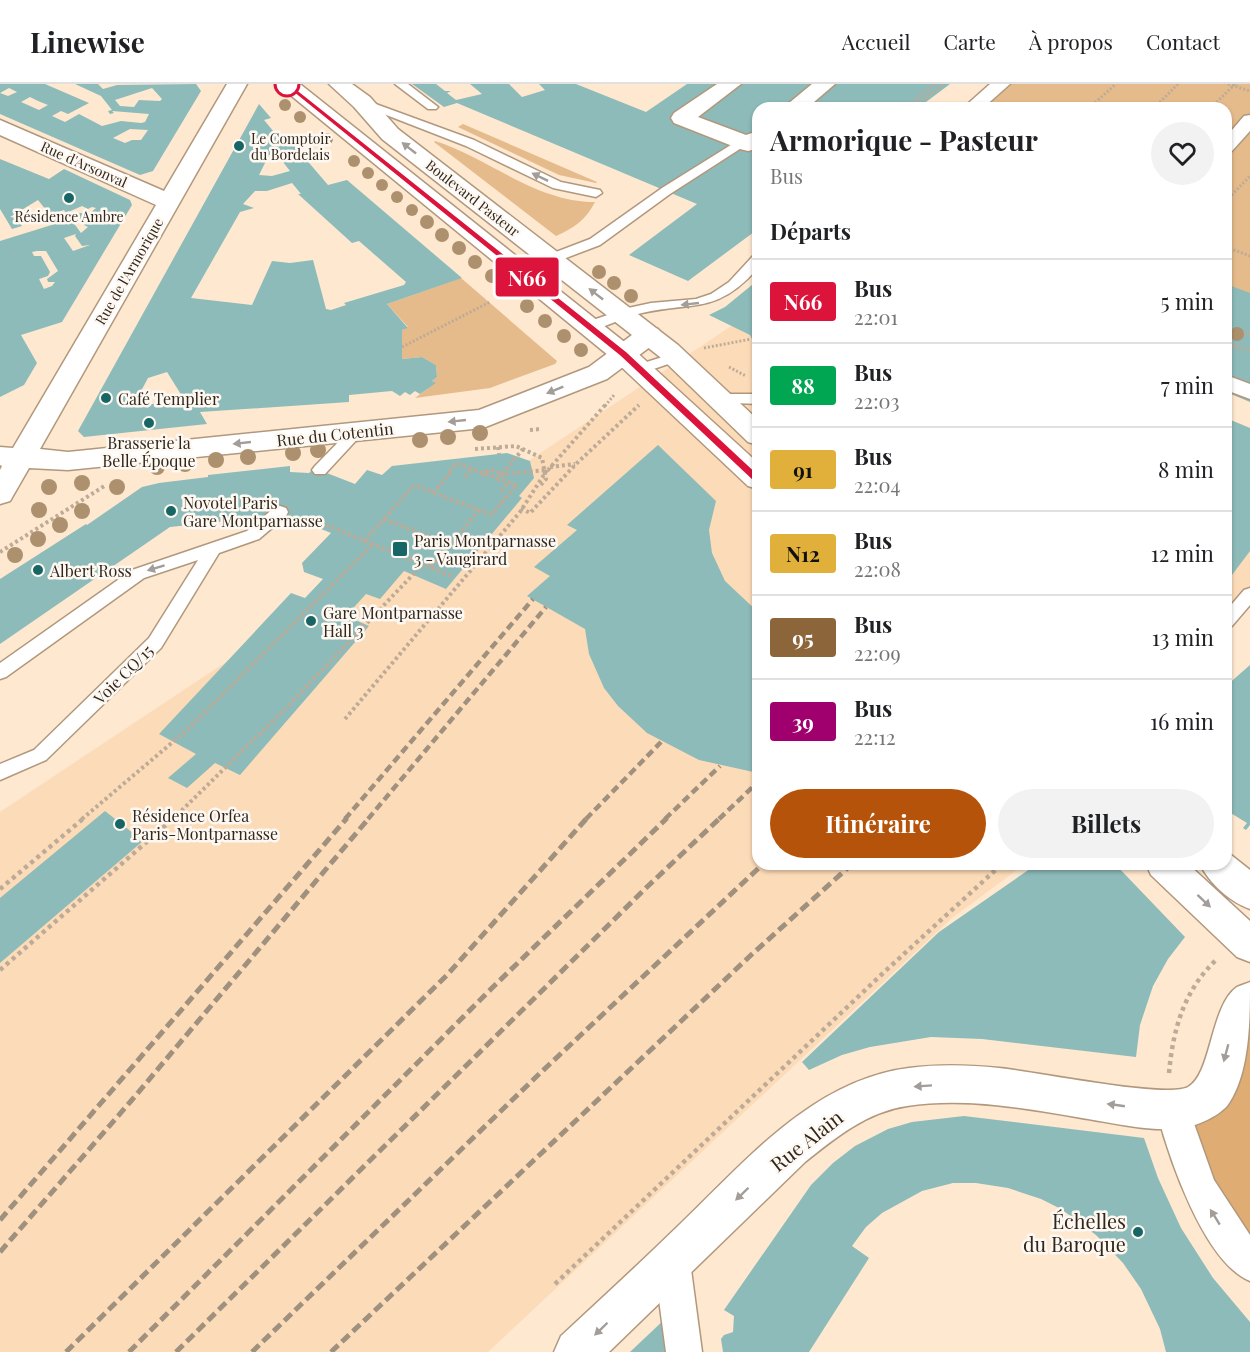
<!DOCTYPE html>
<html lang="fr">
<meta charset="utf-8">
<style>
:root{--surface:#fff;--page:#f2f2f2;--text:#202124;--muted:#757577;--line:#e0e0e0;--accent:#b45309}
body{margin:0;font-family:"Playfair Display",serif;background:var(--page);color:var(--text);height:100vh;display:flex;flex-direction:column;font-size:22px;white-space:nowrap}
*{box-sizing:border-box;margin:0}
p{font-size:20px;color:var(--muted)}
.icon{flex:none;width:33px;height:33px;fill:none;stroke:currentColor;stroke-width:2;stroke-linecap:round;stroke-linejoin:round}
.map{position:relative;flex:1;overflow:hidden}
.side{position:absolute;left:752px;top:18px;width:480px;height:768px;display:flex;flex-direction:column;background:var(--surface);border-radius:18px;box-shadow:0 2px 4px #0004}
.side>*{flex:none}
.badge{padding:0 12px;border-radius:4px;font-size:21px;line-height:39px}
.map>.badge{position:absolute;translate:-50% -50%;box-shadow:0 0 0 3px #fff}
h2{padding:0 18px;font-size:22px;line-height:54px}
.round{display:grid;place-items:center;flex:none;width:63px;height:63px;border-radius:32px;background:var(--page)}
.headline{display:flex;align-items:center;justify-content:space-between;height:102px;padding:0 18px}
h1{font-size:28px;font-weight:700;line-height:45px}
.action{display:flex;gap:12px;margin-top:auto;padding:12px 18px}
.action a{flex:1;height:69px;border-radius:36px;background:var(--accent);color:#fff;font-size:24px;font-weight:700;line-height:69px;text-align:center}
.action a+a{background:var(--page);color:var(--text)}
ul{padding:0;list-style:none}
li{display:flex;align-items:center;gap:18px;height:84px;padding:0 18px;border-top:2px solid var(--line)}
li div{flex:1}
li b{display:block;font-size:22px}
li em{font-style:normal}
li .badge{min-width:66px;font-weight:700;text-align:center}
header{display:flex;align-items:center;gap:36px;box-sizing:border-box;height:84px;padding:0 30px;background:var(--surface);border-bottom:2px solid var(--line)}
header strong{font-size:28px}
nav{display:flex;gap:33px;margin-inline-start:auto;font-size:21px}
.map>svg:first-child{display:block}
</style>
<header>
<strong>Linewise</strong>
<nav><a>Accueil</a><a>Carte</a><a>À propos</a><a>Contact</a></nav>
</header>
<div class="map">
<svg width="1250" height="1268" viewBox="0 0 1250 1268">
<rect width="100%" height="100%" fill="#fee8d0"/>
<path fill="#fcdbb8" d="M 757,225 L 758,780 L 1025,780 L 952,834 L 488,1268 L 0,1268 L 0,728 Z
M 1226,340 L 1250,351 L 1250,509 L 1226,541 Z"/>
<path fill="#e5bb8b" d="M 1010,0 L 1250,0 L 1250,254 L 1226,244 L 1226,24 L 982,24 Z
M 463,40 L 597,98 L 596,99 L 559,91 L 458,43 Z
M 435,57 C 489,74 535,118 595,118 C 586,136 574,144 556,152 L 434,58 Z
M 461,194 L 557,277 L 555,280 L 490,304 L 415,314 L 435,299 L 432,297 L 437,293 L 436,281 L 422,273 L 402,275 L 402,246 L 408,243 L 387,220 Z"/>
<path fill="#dfad73" d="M 1250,950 L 1250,1165 L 1238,1152 L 1189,1041 L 1219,1028 L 1233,1014 L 1245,958 Z"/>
<path fill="#8dbbb9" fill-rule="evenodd" d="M 0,0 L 45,0 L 89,19 L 68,30 L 61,27 L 52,32 L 65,38 L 79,30 L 102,42 L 121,37 L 141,39 L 145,38 L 149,30 L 112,27 L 114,29 L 110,30 L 108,27 L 112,26 L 101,12 L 75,0 L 98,0 L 103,5 L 117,1 L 196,0 L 201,7 L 153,87 L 140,91 L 0,30 L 0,9 L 8,12 L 17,8 L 9,4 L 0,9 ZM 152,4 L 162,15 L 160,17 L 139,16 L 134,23 L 120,22 L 115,16 ZM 30,13 L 38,17 L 48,21 L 39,26 L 21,18 ZM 130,45 L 148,46 L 141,56 L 132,56 L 125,59 L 113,54 Z
M 412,0 L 436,0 L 445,7 L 451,7 L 447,9 L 456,16 L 482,10 L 470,0 L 509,0 L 522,13 L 545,6 L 539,0 L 576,0 L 646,28 L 687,0 L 950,0 L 918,24 L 758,24 L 758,145 L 688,197 L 629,171 L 697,120 L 457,19 L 444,23 Z
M 259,20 L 271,34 L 264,36 L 279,54 L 286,52 L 328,101 L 347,96 L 462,194 L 387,220 L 408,244 L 402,246 L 402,275 L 422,273 L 436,281 L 437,293 L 432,297 L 436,299 L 420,310 L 415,307 L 410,311 L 405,308 L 400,312 L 392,307 L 349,311 L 349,318 L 200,328 L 207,340 L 84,353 L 78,347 ZM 279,69 L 286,77 L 283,78 L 290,87 L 272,92 L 259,91 L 269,71 ZM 292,99 L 301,110 L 298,110 L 352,159 L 359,157 L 406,198 L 404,201 L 344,219 L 346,221 L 331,226 L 326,225 L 313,176 L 290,179 L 272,177 L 252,221 L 191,214 L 240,128 L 254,124 L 243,120 L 255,107 L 267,107 ZM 167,288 L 182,312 L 181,317 L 133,322 L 148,294 Z
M 0,75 L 49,95 L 64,85 L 130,116 L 132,121 L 62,238 L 21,251 L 37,279 L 24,301 L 0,313 L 0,157 L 71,135 L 69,132 L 80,129 L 89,130 L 96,124 L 92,123 L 88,125 L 82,122 L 66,129 L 64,126 L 50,131 L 38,116 L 10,133 L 16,134 L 22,142 L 12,145 L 0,125 ZM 85,137 L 84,141 L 88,143 L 81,149 L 73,138 ZM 76,150 L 75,152 L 82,162 L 90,161 L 73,167 L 64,154 ZM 37,167 L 46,167 L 58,187 L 47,195 L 48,198 L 55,198 L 52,202 L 44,205 L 39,195 L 48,192 L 50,188 L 41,172 L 34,172 L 32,168 Z
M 758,196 L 758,268 L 750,251 L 709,231 L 725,223 Z
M 1226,200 L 1250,209 L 1250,318 L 1226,308 Z
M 1226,334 L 1250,344 L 1250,467 L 1226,499 Z
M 658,361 L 716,417 L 709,446 L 712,469 L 725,497 L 758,528 L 758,689 L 699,676 L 647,649 L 618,622 L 604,604 L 589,570 L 585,545 L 527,512 L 550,492 L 534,483 L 577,446 L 567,441 Z
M 507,369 L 530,377 L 534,394 L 519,412 L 522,414 L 446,505 L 404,487 L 380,515 L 366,510 L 346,532 L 369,542 L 240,691 L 215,679 L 187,704 L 168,694 L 196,670 L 159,650 L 291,509 L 305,514 L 323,495 L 304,488 L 302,479 L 331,449 L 272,425 L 265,433 L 170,443 L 0,560 L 0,495 L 86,440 L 87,441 L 142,403 L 159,399 L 208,393 L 208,391 L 290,382 L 290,388 L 309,389 L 314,384 L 355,400 L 367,386 L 382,391 L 392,382 Z
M 1250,581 L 1250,741 L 1246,746 L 1243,744 L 1247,739 L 1229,728 L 1226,729 L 1226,602 Z
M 105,727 L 143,757 L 0,879 L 0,814 Z
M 1037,780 L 1085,780 L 1094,786 L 1102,780 L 1115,780 L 1185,853 L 1168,875 L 1153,902 L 1140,941 L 1136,973 L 982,955 L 931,953 L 870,963 L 842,971 L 809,986 L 802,978 L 939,848 Z
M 964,1032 L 1144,1054 L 1158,1094 L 1181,1144 L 1213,1194 L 1250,1238 L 1250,1268 L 1166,1268 L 1160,1245 L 1141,1205 L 1123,1179 L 1096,1151 L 1061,1125 L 1041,1115 L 1008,1104 L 976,1099 L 953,1099 L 922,1107 L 882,1129 L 866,1143 L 852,1162 L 869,1174 L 809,1268 L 723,1268 L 721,1255 L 724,1251 L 733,1248 L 734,1232 L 724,1226 L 811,1101 L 833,1079 L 855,1062 L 888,1045 L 912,1038 Z
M 667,1233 L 673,1268 L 630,1268 Z"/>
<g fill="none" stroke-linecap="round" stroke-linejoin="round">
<defs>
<path id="service" d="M 395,0 L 408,0 L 438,23 L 436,25 L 428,25 Z
M 362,15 L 474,56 L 561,98 L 600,106 L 602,109 L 596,113 L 553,104 L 466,62 L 358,20 L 356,18 Z
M 742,54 L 748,58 L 746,61 L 670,110 L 600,161 L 524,190 L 519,191 L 512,187 L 514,184 L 590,155 L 662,104 Z
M 758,171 L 758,184 C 716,231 695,217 642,229 C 623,233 607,243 589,247 L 582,243 L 593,236 L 628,224 L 651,219 L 696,215 L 711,210 L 729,198 L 753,172 Z
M 675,269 L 682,273 L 680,276 L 639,290 L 632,285 L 634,282 Z
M 717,310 L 758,310 L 758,320 L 712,318 L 710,315 L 712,312 Z
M 357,342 L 362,344 L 365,347 L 362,350 L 325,390 L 315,390 L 312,386 L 315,382 L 352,344 Z
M 280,422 L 286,424 L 288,428 L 286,432 L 259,455 L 219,469 L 161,564 L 46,676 L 0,696 L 0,680 L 34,666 L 149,554 L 198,476 L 144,494 L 6,593 L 0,595 L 0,579 L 132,486 L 247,447 L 274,424 Z
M 1250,504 L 1250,521 L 1232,542 L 1226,544 L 1226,527 L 1244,506 Z"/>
<path id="pedestrian" d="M 990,0 L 1010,0 L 983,24 L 963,24 Z
M 1250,31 L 1250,47 L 1232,67 L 1226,68 L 1226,53 L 1244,32 Z
M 1226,291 L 1250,300 L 1250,315 L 1226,306 Z
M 1174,1012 L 1186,1017 L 1214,1096 L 1250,1151 L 1250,1197 C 1204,1178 1169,1074 1157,1028 L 1162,1017 Z
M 672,1160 L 685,1165 L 690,1178 L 702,1268 L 666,1268 L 654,1178 L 659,1165 Z"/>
<path id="minor" d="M 227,0 L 247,0 L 40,365 L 68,368 L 479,326 L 589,283 L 640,245 L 649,243 L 658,245 L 662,251 L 658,257 L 607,295 L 483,344 L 68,386 L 29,384 L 10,417 L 0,420 L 0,386 L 2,382 L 0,381 L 0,363 L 13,364 L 156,121 L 0,51 L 0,36 L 164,107 Z
M 717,0 L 741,0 L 698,33 L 746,51 L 758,47 L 756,65 L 748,67 L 740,65 L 674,39 L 671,34 L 674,29 Z
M 812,0 L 835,0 L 807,24 L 783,24 Z"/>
<path id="secondary" d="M 277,0 L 300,0 L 632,264 L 758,379 L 758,405 L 748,402 L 614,276 Z
M 329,0 L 352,0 L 370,13 L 398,45 L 678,261 L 758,336 L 758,361 L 748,358 L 660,273 L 382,55 L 354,23 Z
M 1226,767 L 1250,786 L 1250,825 C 1230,818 1209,799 1200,780 L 1226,780 Z
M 1146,780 L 1188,780 L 1250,837 L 1250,878 L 1237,873 L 1151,791 Z
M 1250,898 C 1250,935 1250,991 1227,1022 C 1216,1034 1194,1043 1178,1045 C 1148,1047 1118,1040 1088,1035 C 1030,1025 967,1013 907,1022 C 867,1028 836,1053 805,1078 L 609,1268 L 554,1268 L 561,1252 C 600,1216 639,1180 677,1143 C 743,1080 812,996 909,984 C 939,980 970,981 999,984 C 1033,987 1167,1015 1188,1003 C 1212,990 1210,922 1237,903 C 1241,901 1246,900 1250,898 Z"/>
</defs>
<use href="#service" stroke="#b1987d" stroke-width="3"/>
<use href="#pedestrian" stroke="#b1987d" stroke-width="3"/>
<use href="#minor" stroke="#b1987d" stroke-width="3"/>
<use href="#secondary" stroke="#b1987d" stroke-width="3"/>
<path stroke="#beab97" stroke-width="3" stroke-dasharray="2 2" stroke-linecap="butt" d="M 1228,0 L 1250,7
M 911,19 L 935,0
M 913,24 L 944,0
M 1089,24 L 1116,0
M 1154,24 L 1178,0
M 1211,24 L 1235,0
M 1226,117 L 1250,92
M 1226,163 L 1250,172
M 1226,244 L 1244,249
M 1244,249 L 1250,251
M 1226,257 L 1250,267
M 402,263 L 490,218
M 704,264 L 751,255
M 1229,264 L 1230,262 L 1239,265
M 729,283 L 746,292
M 605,322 L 614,311"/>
<path stroke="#beab97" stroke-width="4" stroke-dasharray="3 3" stroke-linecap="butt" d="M 530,346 L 540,345
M 498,363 L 499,370
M 475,365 L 516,362 L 542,374 L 546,395 L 539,403
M 550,383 L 575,380
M 449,387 L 456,379 L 517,401 L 502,418 L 505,419
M 502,390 L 523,365
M 482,392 L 489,385 L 503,390
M 465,393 L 472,385
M 497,397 L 503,390 L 548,386 L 606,320
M 501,407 L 509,398
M 433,409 L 451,388
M 521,424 L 530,429 L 576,380 L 639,321
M 384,435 L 450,461
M 326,441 L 454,493
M 364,457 L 414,401 L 492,431 L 507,412
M 0,468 L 106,401
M 431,483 L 479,426
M 345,635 L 520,428 L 547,386
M 82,735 L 187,646 L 373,460
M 173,735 L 289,621 L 423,480"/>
<path stroke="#beab97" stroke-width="4.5" stroke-dasharray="4 4" stroke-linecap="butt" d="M 0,805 L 84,734
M 0,886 L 174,734
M 1169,989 C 1173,945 1184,906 1217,875
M 555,1200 L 881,891 L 1002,780"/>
<use href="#service" fill="#fff" fill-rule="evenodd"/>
<use href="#pedestrian" fill="#fff" fill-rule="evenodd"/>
<use href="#minor" fill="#fff" fill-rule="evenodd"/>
<use href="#secondary" fill="#fff" fill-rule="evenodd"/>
<path stroke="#a0907e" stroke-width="4.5" stroke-dasharray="8 4.5" stroke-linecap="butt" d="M 345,735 L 533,515
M 368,735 L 546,523
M 586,735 L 661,658
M 665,735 L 720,682
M 719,735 L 758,698"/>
<path stroke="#a0907e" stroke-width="5" stroke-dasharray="10 5" stroke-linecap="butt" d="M 0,1136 L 347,734
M 0,1168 L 131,1017 L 369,734
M 66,1268 L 447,891 L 587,734
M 129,1268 L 493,903 L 667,734
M 176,1268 L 648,802 L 720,734
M 252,1268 L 536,993 L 763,780
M 331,1268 L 750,872 L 852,780"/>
</g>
<g fill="#ad916e">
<circle cx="285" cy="21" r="6"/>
<circle cx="300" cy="33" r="6"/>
<circle cx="327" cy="55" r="6"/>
<circle cx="354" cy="77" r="6"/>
<circle cx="368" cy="89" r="6"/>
<circle cx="382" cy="101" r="6"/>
<circle cx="397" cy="113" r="6"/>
<circle cx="412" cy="126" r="6"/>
<circle cx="427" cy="138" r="7"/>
<circle cx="442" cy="151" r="7"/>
<circle cx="459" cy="164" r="7"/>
<circle cx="475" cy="178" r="7"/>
<circle cx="599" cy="188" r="7"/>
<circle cx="492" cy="192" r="7"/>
<circle cx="614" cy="199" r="7"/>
<circle cx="509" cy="207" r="7"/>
<circle cx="631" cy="212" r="7"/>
<circle cx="527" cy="222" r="7"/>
<circle cx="545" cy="237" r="7"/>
<circle cx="1237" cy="250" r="7"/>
<circle cx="564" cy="252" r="7"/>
<circle cx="581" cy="266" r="7"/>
<circle cx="480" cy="349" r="8"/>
<circle cx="448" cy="353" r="8"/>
<circle cx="420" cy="356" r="8"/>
<circle cx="318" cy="366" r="8"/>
<circle cx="293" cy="369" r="8"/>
<circle cx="248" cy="373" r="8"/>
<circle cx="216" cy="376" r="8"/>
<circle cx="185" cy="380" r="8"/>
<circle cx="157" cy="383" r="8"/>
<circle cx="82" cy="399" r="8"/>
<circle cx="49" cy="403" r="8"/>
<circle cx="117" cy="403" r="8"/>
<circle cx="39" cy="426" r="8"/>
<circle cx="82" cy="427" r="8"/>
<circle cx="60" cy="441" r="8"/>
<circle cx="38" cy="455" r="8"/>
<circle cx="15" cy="471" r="8"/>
</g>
<defs><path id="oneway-solid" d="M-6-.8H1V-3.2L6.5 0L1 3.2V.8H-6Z" transform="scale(1.5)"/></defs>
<g fill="#a29d98">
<use href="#oneway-solid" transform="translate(409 64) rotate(-142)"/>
<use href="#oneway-solid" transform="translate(540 93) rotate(-154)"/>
<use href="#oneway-solid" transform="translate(596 210) rotate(-142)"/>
<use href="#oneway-solid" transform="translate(690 220) rotate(174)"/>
<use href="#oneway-solid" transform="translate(555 306) rotate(158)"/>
<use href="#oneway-solid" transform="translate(457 337) rotate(174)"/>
<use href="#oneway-solid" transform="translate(242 359) rotate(174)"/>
<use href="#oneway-solid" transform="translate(156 484) rotate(163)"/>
<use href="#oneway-solid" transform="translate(1204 817) rotate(43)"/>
<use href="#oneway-solid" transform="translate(1226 969) rotate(105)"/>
<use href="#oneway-solid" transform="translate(923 1002) rotate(176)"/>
<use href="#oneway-solid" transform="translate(1116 1021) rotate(-172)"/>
<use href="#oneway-solid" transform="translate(742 1110) rotate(136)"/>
<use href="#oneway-solid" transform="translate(1215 1133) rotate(-122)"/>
<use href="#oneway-solid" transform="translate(601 1245) rotate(136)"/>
</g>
<path fill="#dc143c" stroke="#fff" stroke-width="1.5" d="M 283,0 L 290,0 L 627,268 L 761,393 L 761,398 L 754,398 L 620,272 Z"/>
<circle fill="#fff" stroke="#dc143c" stroke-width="3" cx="287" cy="0" r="12"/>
<g fill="#176564" stroke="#fef8f2" stroke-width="2">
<circle cx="239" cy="62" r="6"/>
<circle cx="69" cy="114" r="6"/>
<circle cx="106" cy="314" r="6"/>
<circle cx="149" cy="339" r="6"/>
<circle cx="171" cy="427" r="6"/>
<rect x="392" y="457" width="16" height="16" rx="3"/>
<circle cx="38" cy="486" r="6"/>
<circle cx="311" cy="537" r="6"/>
<circle cx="120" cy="740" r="6"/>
<circle cx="1138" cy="1148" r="6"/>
</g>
<g text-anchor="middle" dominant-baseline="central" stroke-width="5" stroke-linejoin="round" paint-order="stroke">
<g font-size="14" fill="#30261b" stroke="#fef8f2" text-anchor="start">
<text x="251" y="54">Le Comptoir<tspan x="251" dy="16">du Bordelais</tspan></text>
<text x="69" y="132" text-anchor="middle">Résidence Ambre</text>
</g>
<g font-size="14" fill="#30261b" stroke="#fef8f2">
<text transform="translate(84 80) rotate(24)">Rue d'Arsonval</text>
<text transform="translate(473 114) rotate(38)">Boulevard Pasteur</text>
<text transform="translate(129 187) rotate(-60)">Rue de l'Armorique</text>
</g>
<g font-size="16" fill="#30261b" stroke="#fef8f2" text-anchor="start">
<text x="118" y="314">Café Templier</text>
<text x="149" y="358" text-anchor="middle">Brasserie la<tspan x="149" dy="18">Belle Époque</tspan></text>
<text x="183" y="418">Novotel Paris<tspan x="183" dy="18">Gare Montparnasse</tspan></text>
<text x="414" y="456">Paris Montparnasse<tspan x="414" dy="18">3 - Vaugirard</tspan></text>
<text x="50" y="486">Albert Ross</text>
<text x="323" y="528">Gare Montparnasse<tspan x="323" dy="18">Hall 3</tspan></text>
<text x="132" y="731">Résidence Orfea<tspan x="132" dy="18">Paris-Montparnasse</tspan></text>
</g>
<g font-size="16" fill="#30261b" stroke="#fef8f2">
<text transform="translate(335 350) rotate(-6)">Rue du Cotentin</text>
<text transform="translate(123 590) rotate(-45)">Voie CQ/15</text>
</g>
<g font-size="20" fill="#30261b" stroke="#fef8f2">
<text transform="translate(806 1056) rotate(-38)">Rue Alain</text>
</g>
<g font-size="20" fill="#30261b" stroke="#fef8f2" text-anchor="end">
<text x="1126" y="1136">Échelles<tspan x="1126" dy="23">du Baroque</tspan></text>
</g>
</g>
</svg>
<b class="badge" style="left:527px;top:193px;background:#dc143c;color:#fff">N66</b>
<section class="side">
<div class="headline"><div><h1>Armorique - Pasteur</h1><p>Bus</p></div><a class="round"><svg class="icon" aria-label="heart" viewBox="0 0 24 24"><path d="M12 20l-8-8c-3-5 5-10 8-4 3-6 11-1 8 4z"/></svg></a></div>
<h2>Départs</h2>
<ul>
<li><span class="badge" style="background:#dc143c;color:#fff">N66</span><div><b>Bus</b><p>22:01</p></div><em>5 min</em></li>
<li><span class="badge" style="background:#00a651;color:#fff">88</span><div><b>Bus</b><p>22:03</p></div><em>7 min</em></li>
<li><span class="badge" style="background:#e0b03a;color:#111">91</span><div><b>Bus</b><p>22:04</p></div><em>8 min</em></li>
<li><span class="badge" style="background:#e0b03a;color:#111">N12</span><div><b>Bus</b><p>22:08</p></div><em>12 min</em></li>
<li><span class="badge" style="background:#8d653a;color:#fff">95</span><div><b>Bus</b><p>22:09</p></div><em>13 min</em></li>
<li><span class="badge" style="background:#a0006e;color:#fff">39</span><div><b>Bus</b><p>22:12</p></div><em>16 min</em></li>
</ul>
<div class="action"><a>Itinéraire</a><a>Billets</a></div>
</section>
</div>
